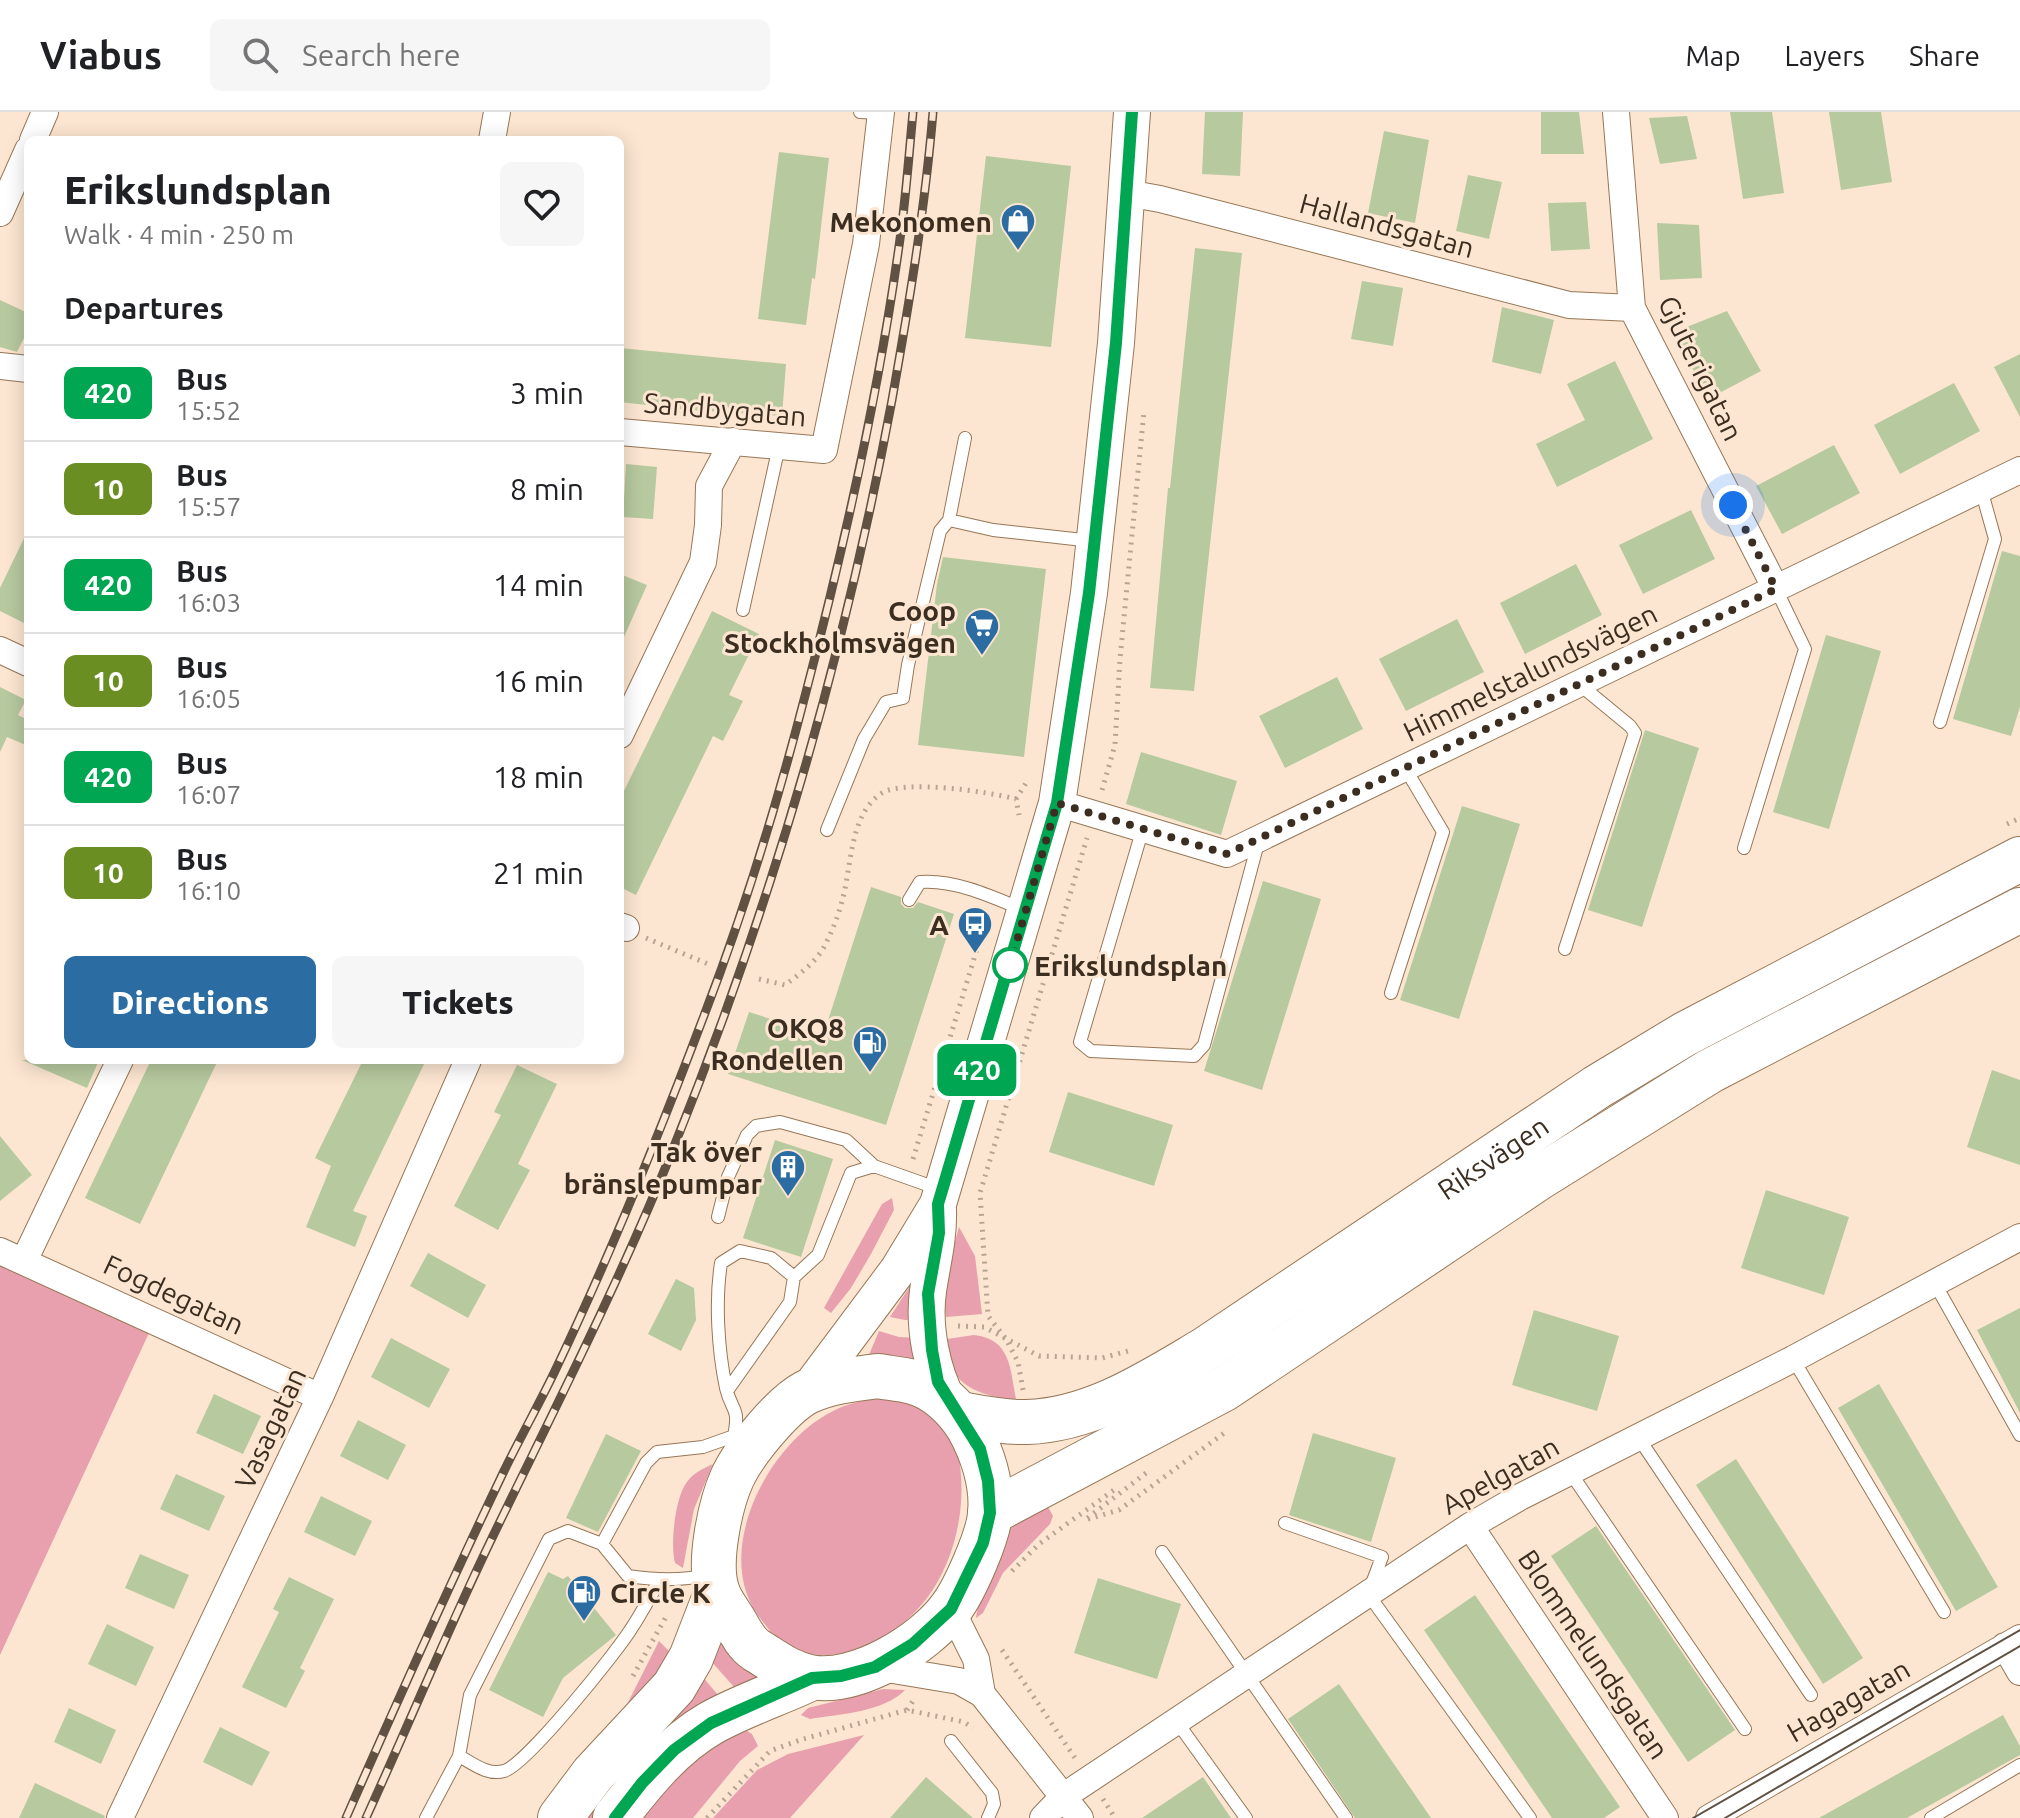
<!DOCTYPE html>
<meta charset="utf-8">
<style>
:root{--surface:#fff;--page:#f6f6f6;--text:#202124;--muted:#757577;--line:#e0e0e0;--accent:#2b6ca2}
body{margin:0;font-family:Ubuntu,sans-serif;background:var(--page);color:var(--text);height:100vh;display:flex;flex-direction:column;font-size:30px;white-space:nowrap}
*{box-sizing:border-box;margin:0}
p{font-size:26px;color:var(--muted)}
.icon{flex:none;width:44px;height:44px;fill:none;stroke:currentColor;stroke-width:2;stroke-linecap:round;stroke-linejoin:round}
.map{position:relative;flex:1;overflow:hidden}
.side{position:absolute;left:24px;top:24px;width:600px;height:928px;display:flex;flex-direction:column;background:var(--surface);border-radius:12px;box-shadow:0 4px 20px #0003}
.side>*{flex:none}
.badge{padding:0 16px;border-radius:12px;font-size:28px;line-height:52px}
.you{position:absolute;width:40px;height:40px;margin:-20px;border:6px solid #fff;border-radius:50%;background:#1a73e8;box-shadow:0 0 0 12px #1a73e833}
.map>.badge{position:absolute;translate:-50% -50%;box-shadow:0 0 0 4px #fff}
h2{padding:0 40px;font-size:30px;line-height:72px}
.round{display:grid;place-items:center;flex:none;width:84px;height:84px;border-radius:12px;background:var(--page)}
.overview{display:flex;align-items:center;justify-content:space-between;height:136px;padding:0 40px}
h1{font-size:38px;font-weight:800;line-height:60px}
.primary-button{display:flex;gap:16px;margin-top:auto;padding:16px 40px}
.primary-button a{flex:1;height:92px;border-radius:12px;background:var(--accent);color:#fff;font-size:32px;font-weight:800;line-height:92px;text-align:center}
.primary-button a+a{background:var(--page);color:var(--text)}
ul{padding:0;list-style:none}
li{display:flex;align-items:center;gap:24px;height:96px;padding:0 40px;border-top:2px solid var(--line)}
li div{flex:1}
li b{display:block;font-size:30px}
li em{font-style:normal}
li .badge{min-width:88px;font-weight:700;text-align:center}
header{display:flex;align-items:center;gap:48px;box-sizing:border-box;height:112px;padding:0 40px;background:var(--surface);border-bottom:2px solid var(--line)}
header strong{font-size:38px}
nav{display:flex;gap:44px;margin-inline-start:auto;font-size:28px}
.search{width:560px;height:72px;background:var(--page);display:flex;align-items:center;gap:20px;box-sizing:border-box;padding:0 28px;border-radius:12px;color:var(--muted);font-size:30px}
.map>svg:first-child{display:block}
</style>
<header>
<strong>Viabus</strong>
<div class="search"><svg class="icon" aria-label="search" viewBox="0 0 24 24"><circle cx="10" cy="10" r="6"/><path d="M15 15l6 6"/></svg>Search here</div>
<nav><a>Map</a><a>Layers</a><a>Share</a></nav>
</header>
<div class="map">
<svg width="2020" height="1706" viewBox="0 0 2020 1706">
<rect width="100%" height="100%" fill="#fce6d1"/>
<path fill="#e8a0ae" d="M 892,1086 L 894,1098 L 871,1142 L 851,1176 L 831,1201 L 824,1196 L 882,1092 Z
M 959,1115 L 975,1144 L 982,1202 L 946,1205 L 942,1176 Z
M 0,1139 L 155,1208 L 0,1543 Z
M 921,1157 L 918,1207 L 905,1208 L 890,1205 Z
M 879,1219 L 899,1225 L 919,1226 L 926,1249 L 868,1245 Z
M 974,1223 C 1011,1227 1010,1257 1016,1287 C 998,1287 968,1280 957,1264 C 950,1253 949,1240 947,1227 Z
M 889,1285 C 909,1290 929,1294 944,1310 C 955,1322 958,1339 960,1354 C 966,1399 954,1450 927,1486 C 894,1530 828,1564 779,1528 C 773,1524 768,1516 763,1510 C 711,1449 761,1344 821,1306 C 844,1291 863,1288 889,1285 Z
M 713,1352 L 694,1397 L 683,1456 L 675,1451 C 670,1433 675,1385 687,1370 C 694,1360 703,1357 713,1352 Z
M 1047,1393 L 1053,1404 L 1050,1412 L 1003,1461 L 983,1501 L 976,1506 C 980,1478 993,1432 1014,1413 C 1023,1405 1036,1399 1047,1393 Z
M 659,1529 L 674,1544 L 609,1628 Z
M 718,1529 L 765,1573 L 742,1584 L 710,1548 Z
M 701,1563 L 725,1591 L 595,1706 L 580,1706 Z
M 883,1577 L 905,1578 C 884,1600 840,1602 810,1607 L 801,1603 L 808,1596 Z
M 747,1619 L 752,1622 L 758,1634 L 740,1649 L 693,1706 L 639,1706 C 672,1670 699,1636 747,1619 Z
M 864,1623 L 790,1706 L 713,1706 L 757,1658 L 788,1642 Z"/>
<path fill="#b7c99f" d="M 1205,0 L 1243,0 L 1240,64 L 1202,62 Z
M 1541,0 L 1579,0 L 1584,42 L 1541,42 Z
M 1730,0 L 1772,0 L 1784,81 L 1743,87 Z
M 1829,0 L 1881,0 L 1892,70 L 1841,78 Z
M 1687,4 L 1697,47 L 1660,52 L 1649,6 Z
M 1384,19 L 1429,28 L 1415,111 L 1368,101 Z
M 779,40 L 829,46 L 815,167 L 812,166 L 806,213 L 758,207 Z
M 986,44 L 1071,54 L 1051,235 L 965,226 Z
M 1468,63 L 1502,70 L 1489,127 L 1456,119 Z
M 1586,90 L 1590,137 L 1551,139 L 1548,91 Z
M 1657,111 L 1699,113 L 1702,166 L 1660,168 Z
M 1195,136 L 1242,141 L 1194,579 L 1150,576 L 1168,376 L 1170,376 Z
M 1362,169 L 1403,176 L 1393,234 L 1351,227 Z
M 0,188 L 28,201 L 28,218 L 17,240 L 0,235 Z
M 1502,195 L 1554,208 L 1541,262 L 1492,250 Z
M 1727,199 L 1761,259 L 1708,287 L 1674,220 Z
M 620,236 L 786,252 L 782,304 L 690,298 L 620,290 Z
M 2020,242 L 2020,305 L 1994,255 Z
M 1615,249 L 1653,327 L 1557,375 L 1536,332 L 1585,308 L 1567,272 Z
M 1954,271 L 1980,319 L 1900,362 L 1874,313 Z
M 1834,333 L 1860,381 L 1782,422 L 1756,374 Z
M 626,352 L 657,355 L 653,407 L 623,405 Z
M 1691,398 L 1715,447 L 1643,482 L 1619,433 Z
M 28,418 L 28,513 L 0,499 L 0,476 Z
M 2002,439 L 2020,444 L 2020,595 L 2011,624 L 1953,607 Z
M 943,445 L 1046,457 L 1024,645 L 918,633 L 937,472 Z
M 1576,452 L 1602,503 L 1525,542 L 1500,491 Z
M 620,462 L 647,473 L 620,534 Z
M 712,499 L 759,522 L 729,583 L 743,589 L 723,629 L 713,624 L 636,783 L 620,775 L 620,687 Z
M 1457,507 L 1484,560 L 1406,599 L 1379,547 Z
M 1826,523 L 1881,539 L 1829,717 L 1773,700 Z
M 1337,565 L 1363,617 L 1285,656 L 1259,604 Z
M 0,575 L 26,588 L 18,603 L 28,608 L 28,634 L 7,625 L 0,640 Z
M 1645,618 L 1699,636 L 1642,815 L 1588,798 Z
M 1141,640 L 1237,669 L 1221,723 L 1126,692 Z
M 1462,694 L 1520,712 L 1459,907 L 1400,888 Z
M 1263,769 L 1321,787 L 1262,978 L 1204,959 Z
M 871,775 L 901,785 L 901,792 L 905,796 L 913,796 L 918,790 L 954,802 L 886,1013 L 728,962 L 749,900 L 823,924 Z
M 22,948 L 99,948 L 87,976 Z
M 151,948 L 218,948 L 140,1112 L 85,1086 Z
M 363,948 L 426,948 L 353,1099 L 367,1104 L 355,1135 L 306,1115 L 331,1054 L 315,1046 Z
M 517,953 L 557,972 L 518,1052 L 530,1058 L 498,1118 L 454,1094 L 501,1003 L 494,1000 Z
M 1992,958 L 2020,968 L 2020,1053 L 1967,1035 Z
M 1068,980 L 1173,1013 L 1154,1074 L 1049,1040 Z
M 0,1024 L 32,1063 L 0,1089 Z
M 775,1028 L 833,1047 L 801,1145 L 743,1126 Z
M 1766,1078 L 1849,1105 L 1824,1183 L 1741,1156 Z
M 428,1141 L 486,1173 L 468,1206 L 410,1174 Z
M 676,1167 L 694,1176 L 696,1208 L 681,1239 L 648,1222 Z
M 2020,1196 L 2020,1301 L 1977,1218 Z
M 1534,1198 L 1619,1224 L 1597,1299 L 1512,1273 Z
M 391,1226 L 450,1257 L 429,1296 L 371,1265 Z
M 1879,1272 L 1998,1475 L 1956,1499 L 1838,1296 Z
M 214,1282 L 261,1304 L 243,1342 L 196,1321 Z
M 358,1308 L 406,1333 L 388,1368 L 340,1344 Z
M 1313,1321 L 1396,1346 L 1371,1430 L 1289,1403 Z
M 606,1322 L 641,1339 L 598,1420 L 566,1406 Z
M 1736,1347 L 1863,1546 L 1823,1572 L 1696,1373 Z
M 176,1362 L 225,1384 L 209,1419 L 160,1397 Z
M 321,1384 L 372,1409 L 355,1444 L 304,1420 Z
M 1596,1414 L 1735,1618 L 1688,1650 L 1551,1444 Z
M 140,1442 L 189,1463 L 174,1497 L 125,1476 Z
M 548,1460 L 563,1467 L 568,1464 L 616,1523 L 563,1566 L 543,1605 L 489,1578 Z
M 289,1465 L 334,1487 L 300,1556 L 305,1559 L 286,1596 L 242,1575 L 279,1500 L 273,1497 Z
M 1098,1466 L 1181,1492 L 1157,1567 L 1074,1541 Z
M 1475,1483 L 1620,1695 L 1604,1706 L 1552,1706 L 1424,1518 Z
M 107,1512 L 154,1535 L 136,1574 L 88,1552 Z
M 1339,1572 L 1431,1706 L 1355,1706 L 1288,1607 Z
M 69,1596 L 116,1618 L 101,1652 L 54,1630 Z
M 2003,1603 L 2020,1634 L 2020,1643 L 1907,1706 L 1819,1706 Z
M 220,1615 L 270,1640 L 252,1674 L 203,1650 Z
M 926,1665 L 973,1706 L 890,1706 Z
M 1203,1665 L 1231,1706 L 1142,1706 Z
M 35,1671 L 105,1704 L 104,1706 L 19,1706 Z"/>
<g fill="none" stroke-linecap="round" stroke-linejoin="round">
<defs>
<path id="service" d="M 860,0 L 880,1
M 949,408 L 993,418 L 1092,429
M 743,498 L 779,334
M 1940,610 L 1995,427 L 1981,377
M 1143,716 L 1080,930 L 1091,939 L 1194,944 L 1204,933 L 1258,731
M 827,718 L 864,627 L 886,590 L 903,586 L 908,553 L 940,419 L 949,408 L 965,326
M 1744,736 L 1805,537 L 1776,477
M 909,788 L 920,770 C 954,767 993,785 1024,798
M 1565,837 L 1635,621 L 1630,614 L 1579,572
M 1391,881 L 1443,720 L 1405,656
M 718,1105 L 728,1065 L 747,1023 L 756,1014 L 780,1010 L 846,1028 L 874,1054
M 794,1165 L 818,1143 L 851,1061 L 874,1054 L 939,1077
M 1934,1170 L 2020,1323
M 1793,1247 L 1944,1500
M 727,1279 L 790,1190 L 794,1165 L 771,1146 L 740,1139 L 721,1151 C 715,1189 718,1238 726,1276 C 732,1301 740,1294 734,1324
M 1638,1325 L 1811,1583
M 1570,1360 L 1745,1617
M 1285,1411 L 1382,1445 L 1368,1482 L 1530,1706
M 1162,1440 L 1346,1706
M 708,1463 C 680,1469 657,1468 628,1464 L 602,1432 L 646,1351 L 657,1340 L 703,1335 L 734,1324 L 738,1327
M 1177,1610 L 1246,1706
M 951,1629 L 992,1681 L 994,1692 L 988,1706
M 459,1644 C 472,1651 488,1664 504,1659 C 526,1653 616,1541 631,1517 C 641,1502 650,1485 659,1469
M 426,1706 L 459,1644 L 470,1583 L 549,1427 L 568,1419 L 602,1432
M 1931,1706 L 2020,1653"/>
<path id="minor" d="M 1616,0 L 1632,196 L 1776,477
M 33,28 L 45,0
M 492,28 L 497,0
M 1127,81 L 1160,87 L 1569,193 L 1632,196
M 0,101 L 28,38
M 0,254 L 28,257
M 620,320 L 824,338 L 866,132 L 881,0
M 0,538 L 28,551
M 620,623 L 703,450 L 708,413 L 709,374 L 733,329
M 1057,691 L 1227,742 L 2020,358
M 620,814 L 626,816
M 0,1139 L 320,1285
M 24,1149 L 120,948
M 1470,1414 L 1665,1706
M 951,1497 L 976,1547 L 982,1582
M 2005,1534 L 2020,1560
M 875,1555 L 959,1569 L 982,1582 L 1080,1706
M 120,1706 L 320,1285 L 468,948
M 1043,1706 L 1064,1684 L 1470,1414 L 1520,1385 L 1793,1247 L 2020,1125
M 1709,1706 L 2020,1526"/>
<path id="secondary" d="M 938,1098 C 939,1126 932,1152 928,1179 C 923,1216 932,1259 949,1291
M 806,1281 L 898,1158 L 938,1092 L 1057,691 L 1089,481 L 1116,231 L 1132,0"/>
<g id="trunk">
<path d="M 878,1264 C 889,1266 902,1267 913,1270 C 936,1276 956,1296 968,1315 C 982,1340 993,1372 990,1402 C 988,1425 965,1477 951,1496 C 925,1532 856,1574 810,1565 C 789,1561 774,1549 756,1538 C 746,1531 741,1521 735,1510 C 729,1500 720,1489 717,1478 C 708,1450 720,1393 732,1366 C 744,1340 782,1293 807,1280 C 829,1270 854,1267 878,1264 Z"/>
<path id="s1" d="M 960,1302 C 982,1306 1004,1311 1027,1310 C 1092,1308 1150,1270 1204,1238 L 1597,975 L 1685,922 L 2020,747"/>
<path d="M 990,1401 L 1224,1277 L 1540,1065 L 1710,959 L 2020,798"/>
<path d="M 560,1706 L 593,1662 L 674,1575 L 691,1546 L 717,1479"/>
<path d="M 615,1706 C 642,1671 671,1634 711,1611 C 741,1594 780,1581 812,1566"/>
</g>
</defs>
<use href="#service" stroke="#977757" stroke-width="14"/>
<use href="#minor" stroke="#977757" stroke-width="28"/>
<use href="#secondary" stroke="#977757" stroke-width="38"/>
<use href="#trunk" stroke="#977757" stroke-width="46"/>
<path stroke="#b7a592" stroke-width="5" stroke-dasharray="2 6" stroke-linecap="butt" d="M 1102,678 L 1115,633 L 1120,547 L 1144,299
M 1016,687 L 1026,671
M 2007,712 L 2020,706
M 646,826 L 708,852
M 759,867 L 785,873 C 801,861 819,848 827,829 C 833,817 839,802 842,789 C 852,755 849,702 882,681 C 904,667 990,680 1016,687 L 1019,703
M 913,1047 L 987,804
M 958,1214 L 984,1215 L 1039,1244 L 1102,1246 L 1128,1239
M 1023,1278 L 1018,1250 L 1006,1227 L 988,1204 L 980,1081 L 1087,726
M 1146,1361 L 1085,1408 L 1119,1398 L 1227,1319
M 1012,1459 L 1039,1432 L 1114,1378
M 1002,1538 L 1075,1646
M 633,1564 L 667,1503
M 907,1598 L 915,1586
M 1103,1687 L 1115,1706
M 707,1706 L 770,1639 L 800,1628 L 907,1598 L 964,1610 L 973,1616"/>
<use href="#service" stroke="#fff" stroke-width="12"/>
<use href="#minor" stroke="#fff" stroke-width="26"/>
<use href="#secondary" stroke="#fff" stroke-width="36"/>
<use href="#trunk" stroke="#fff" stroke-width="44"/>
<path stroke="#605142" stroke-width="2" d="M 1693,1706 L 2020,1518
M 1725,1706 L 2020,1534"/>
<defs>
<path id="rail" d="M 346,1706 C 397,1590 449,1474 504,1359 C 520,1326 538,1294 554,1261 C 610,1144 659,1023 705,901 C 745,797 778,689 806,580 C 845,431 879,280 900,127 C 906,85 909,42 913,0
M 366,1706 C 409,1612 448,1517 493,1424 C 555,1296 620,1169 673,1037 C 771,795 844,545 892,288 C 909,192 925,97 933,0"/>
</defs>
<use href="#rail" stroke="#605142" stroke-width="9"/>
<use href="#rail" stroke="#fce6d1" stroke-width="6" stroke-dasharray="18" stroke-linecap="butt"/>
</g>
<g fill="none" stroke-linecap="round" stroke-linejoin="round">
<defs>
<path id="line" d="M 615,1706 L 642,1671 L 674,1638 L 711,1611 L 812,1566 L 841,1564 L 875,1555 L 913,1532 L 951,1497 L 983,1431 L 990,1401 L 988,1369 L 980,1337 L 938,1270 L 932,1238 L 928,1182 L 939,1121 L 938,1092 L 1057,691 L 1089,481 L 1107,314 L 1116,231 L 1132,0"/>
</defs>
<use href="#line" stroke="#fff" stroke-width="18"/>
<use href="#line" stroke="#00a651" stroke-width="12"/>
<path stroke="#3b2e20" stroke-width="8" stroke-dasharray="0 14.4" d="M 1010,853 L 1057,691 L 1227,742 L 1776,477 L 1733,393"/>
</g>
<defs>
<symbol id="shop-pin" viewBox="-11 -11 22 30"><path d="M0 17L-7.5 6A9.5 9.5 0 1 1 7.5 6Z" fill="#2b6ca2" stroke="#fce6d1"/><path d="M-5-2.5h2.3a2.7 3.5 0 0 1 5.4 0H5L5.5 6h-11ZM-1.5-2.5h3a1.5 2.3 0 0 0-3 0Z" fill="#fff"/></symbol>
<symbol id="supermarket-pin" viewBox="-11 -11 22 30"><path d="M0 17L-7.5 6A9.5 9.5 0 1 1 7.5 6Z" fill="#2b6ca2" stroke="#fce6d1"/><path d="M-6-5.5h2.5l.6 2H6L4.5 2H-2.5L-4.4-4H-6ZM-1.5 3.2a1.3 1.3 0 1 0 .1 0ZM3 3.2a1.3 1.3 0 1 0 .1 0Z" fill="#fff"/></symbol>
<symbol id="bus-pin" viewBox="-11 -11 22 30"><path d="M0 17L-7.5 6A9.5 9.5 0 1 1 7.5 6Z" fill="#2b6ca2" stroke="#fce6d1"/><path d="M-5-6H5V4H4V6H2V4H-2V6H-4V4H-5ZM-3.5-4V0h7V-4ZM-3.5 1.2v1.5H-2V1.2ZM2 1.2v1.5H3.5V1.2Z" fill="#fff"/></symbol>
<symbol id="fuel-pin" viewBox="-11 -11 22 30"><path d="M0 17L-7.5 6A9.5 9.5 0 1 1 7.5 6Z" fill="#2b6ca2" stroke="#fce6d1"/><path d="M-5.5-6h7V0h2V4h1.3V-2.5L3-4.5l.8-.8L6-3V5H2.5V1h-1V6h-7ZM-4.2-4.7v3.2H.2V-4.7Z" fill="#fff"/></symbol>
<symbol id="building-pin" viewBox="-11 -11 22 30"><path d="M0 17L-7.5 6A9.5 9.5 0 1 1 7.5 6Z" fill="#2b6ca2" stroke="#fce6d1"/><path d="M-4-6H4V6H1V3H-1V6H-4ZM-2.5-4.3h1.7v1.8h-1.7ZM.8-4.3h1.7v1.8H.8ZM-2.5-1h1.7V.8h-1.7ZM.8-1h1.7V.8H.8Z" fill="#fff"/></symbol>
</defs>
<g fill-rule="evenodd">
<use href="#shop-pin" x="998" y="89" width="40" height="54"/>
<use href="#supermarket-pin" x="962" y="494" width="40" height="54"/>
<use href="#bus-pin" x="955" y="792" width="40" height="54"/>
<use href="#fuel-pin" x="850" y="911" width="40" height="54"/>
<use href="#building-pin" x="768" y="1035" width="40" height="54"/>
<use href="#fuel-pin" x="564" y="1460" width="40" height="54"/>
</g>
<circle fill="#fff" stroke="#00a651" stroke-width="4" cx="1010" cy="853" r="16"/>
<g text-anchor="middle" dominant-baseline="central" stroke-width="6" stroke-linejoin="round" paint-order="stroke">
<g font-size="28" font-weight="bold" fill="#3b2e20" stroke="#fce6d1" text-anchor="end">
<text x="992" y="109">Mekonomen</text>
<text x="956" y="498">Coop<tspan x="956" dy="32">Stockholmsvägen</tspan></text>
<text x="949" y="812">A</text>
<text x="844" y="915">OKQ8<tspan x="844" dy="32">Rondellen</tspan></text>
<text x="762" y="1039">Tak över<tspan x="762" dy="32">bränslepumpar</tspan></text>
<text x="610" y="1480" text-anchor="start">Circle K</text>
</g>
<g font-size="28" fill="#3b2e20" stroke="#fce6d1">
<text transform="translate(1387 113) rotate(15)">Hallandsgatan</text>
<text transform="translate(1701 256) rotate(64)">Gjuterigatan</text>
<text transform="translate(725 297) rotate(5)">Sandbygatan</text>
<text transform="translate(1530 560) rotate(-26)">Himmelstalundsvägen</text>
<text stroke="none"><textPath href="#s1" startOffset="608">Riksvägen</textPath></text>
<text transform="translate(174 1182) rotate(25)">Fogdegatan</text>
<text transform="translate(270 1316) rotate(-65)">Vasagatan</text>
<text transform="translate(1500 1363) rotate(-29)">Apelgatan</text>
<text transform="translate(1594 1542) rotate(56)">Blommelundsgatan</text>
<text transform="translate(1848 1588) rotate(-30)">Hagagatan</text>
</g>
<g font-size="28" font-weight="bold" fill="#3b2e20" stroke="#fce6d1" text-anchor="start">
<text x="1034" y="853">Erikslundsplan</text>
</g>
</g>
</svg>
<div class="you" style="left:1733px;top:393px"></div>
<b class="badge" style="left:977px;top:958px;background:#00a651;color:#fff">420</b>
<section class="side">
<div class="overview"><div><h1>Erikslundsplan</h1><p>Walk · 4 min · 250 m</p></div><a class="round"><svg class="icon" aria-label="heart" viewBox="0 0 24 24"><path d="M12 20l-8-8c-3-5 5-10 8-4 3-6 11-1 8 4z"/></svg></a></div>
<h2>Departures</h2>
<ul>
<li><span class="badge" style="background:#00a651;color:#fff">420</span><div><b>Bus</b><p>15:52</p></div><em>3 min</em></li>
<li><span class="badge" style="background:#6b8e23;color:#fff">10</span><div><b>Bus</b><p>15:57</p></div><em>8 min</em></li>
<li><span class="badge" style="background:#00a651;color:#fff">420</span><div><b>Bus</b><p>16:03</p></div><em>14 min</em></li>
<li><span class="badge" style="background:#6b8e23;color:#fff">10</span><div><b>Bus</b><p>16:05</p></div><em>16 min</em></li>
<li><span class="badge" style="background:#00a651;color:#fff">420</span><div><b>Bus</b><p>16:07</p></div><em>18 min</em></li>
<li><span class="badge" style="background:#6b8e23;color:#fff">10</span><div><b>Bus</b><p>16:10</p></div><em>21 min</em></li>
</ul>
<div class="primary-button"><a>Directions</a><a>Tickets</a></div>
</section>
</div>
